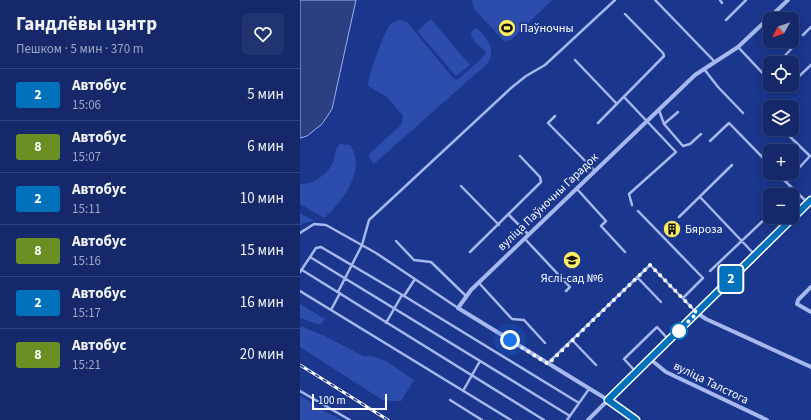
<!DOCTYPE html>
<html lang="ru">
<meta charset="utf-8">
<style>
:root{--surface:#14286a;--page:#213472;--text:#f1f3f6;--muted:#9da6c1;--line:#33447e}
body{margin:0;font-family:"Source Sans 3",sans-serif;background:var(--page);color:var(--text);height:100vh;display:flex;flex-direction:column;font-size:15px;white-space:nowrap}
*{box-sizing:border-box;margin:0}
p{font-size:13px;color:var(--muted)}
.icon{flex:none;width:22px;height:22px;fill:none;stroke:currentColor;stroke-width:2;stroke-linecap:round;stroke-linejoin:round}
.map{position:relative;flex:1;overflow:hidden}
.drawer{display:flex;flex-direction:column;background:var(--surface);width:300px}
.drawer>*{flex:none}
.badge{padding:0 8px;border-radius:3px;font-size:14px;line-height:26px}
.needle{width:26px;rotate:230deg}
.buttons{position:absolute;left:463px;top:12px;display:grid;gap:8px}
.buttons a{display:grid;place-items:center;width:36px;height:36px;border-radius:6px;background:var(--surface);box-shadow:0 2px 10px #0003,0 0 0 1px var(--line);font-size:20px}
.scale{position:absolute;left:12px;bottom:10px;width:75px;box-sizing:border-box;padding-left:4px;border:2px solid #fff;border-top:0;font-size:11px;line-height:14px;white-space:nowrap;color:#fff;-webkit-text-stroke:3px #1a368d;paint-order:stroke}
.you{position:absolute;width:20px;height:20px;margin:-10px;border:3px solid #fff;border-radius:50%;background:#1a73e8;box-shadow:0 0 0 6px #1a73e833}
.map>.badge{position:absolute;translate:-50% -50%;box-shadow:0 0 0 2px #fff}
.round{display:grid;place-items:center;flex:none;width:42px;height:42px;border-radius:6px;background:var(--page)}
.headline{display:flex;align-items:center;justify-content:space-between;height:68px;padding:0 16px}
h1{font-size:19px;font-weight:700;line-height:30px}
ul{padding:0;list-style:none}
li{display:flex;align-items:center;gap:12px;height:52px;padding:0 16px;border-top:1px solid var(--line)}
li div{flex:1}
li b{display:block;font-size:15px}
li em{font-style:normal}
li .badge{min-width:44px;font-weight:700;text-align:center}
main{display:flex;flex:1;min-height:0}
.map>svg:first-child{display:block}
</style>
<main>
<section class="drawer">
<div class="headline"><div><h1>Гандлёвы цэнтр</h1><p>Пешком · 5 мин · 370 m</p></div><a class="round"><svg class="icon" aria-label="heart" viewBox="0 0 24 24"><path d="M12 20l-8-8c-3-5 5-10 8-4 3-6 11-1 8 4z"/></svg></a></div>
<ul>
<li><span class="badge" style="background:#0072bc;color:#fff">2</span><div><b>Автобус</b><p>15:06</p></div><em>5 мин</em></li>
<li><span class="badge" style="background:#6b8e23;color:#fff">8</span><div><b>Автобус</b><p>15:07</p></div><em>6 мин</em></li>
<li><span class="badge" style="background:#0072bc;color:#fff">2</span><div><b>Автобус</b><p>15:11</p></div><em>10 мин</em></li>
<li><span class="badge" style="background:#6b8e23;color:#fff">8</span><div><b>Автобус</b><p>15:16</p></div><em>15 мин</em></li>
<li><span class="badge" style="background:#0072bc;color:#fff">2</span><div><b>Автобус</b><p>15:17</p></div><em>16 мин</em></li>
<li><span class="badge" style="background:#6b8e23;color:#fff">8</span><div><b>Автобус</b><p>15:21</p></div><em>20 мин</em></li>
</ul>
</section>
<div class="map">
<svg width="511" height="420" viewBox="0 0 511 420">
<rect width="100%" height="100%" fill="#1a368d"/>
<path fill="#2c4dac" d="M 172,0 L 252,0 L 211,40 L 204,41 L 174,9 Z
M 131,19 L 170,65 L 156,76 L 117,31 Z
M 99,20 L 107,22 L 153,78 L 157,80 L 180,60 L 186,52 L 174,41 L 171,35 L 172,31 L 176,28 C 188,37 196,49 188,63 L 75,163 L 73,163 L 69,157 L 70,153 L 102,124 L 103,116 L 87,97 L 68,86 C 68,77 84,30 91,24 C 93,22 97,21 99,20 Z
M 40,144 L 50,145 C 67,170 43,201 24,218 L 0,204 L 0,184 C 13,185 28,174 33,162 C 36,154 34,150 40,144 Z
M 0,213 L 14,221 L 3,223 L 0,226 Z
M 0,304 L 25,319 L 20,325 L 0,318 Z
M 0,326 L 25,336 L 63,356 L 72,356 L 86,361 L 114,380 L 101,401 L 84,401 L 0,347 Z
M 0,395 L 20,409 L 42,420 L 0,420 Z"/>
<path fill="#2b3f81" stroke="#99b0f0" d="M 0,0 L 56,0 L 32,109 L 22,124 L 7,136 L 0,138 Z"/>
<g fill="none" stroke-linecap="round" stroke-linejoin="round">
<path stroke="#a6b8ee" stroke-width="2.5" d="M 355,0 L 415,62
M 420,0 L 422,3
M 426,20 L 446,0
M 503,35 L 511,27
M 438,47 L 470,81
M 275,60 L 317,104
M 478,63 L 496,44
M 404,69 L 418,87 L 443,113
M 466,76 L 470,71
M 492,83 L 511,65
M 473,85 L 477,89 L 484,91 L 490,85
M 324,97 L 376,152 L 329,194 L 332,205
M 359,110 L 364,124 L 378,112
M 255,116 L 248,123 L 295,171
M 298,123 L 364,56 L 363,53 L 325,14
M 364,124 L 383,146 L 390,144 L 401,134
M 482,129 L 510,156 L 486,182 L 507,202
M 410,141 L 429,123 L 470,165
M 477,173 L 486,182
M 161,186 L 199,225
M 277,189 L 306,221 L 301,226 L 325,252
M 400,197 L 455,255
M 338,211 L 403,278 L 383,298
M 209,215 L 228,234
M 379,217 L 432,165
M 0,233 L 14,224 L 26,225 L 76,253 L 158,308
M 225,239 L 270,287 L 266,291
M 96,241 L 114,260 L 131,262 L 166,296
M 170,252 L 241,182 L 240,177 L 220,156
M 10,257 L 270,416
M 2,270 L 244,420
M 410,271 L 470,214
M 0,272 L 16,248 L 21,247 L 104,296 L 279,403
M 337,277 L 361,302
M 179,283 L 212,319 L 224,320 L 245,343
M 0,291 L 211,420
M 38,292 L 62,245 L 69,220 L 211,88 L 226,76 L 245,65 L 315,0
M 104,296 L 115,279
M 31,310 L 40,293
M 86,323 L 102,295
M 272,340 L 296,365
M 248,363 L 350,265 L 395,311
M 336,372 L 324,359 L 357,327 L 368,339
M 0,391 L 50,420
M 163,391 L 180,361
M 150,400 L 182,420
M 267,420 L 289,389"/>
<path stroke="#a6b8ee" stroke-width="4" d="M 511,287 L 498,300 L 497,304 L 511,312
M 397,313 L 406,319 L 511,367
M 350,359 L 366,372 L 467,420
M 288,420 L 308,400 L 158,308 L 171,290 L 395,75 L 438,47 L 488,0"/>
<path stroke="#d3dcfa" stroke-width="8" d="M 336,420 L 308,400 L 511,200"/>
<defs>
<path id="rail" d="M 0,365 L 88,420"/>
</defs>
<use href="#rail" stroke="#fff" stroke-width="3"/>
<use href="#rail" stroke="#1a368d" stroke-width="1.5" stroke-dasharray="4.5" stroke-linecap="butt"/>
</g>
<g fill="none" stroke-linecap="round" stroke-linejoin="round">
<defs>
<path id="line" d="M 336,420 L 308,400 L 511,200"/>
</defs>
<use href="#line" stroke="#fff" stroke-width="9"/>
<use href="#line" stroke="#0072bc" stroke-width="6"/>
<path stroke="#fff" stroke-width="4" stroke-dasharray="0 7.2" d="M 210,340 L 248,364 L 350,265 L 397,313 L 379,331"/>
</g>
<defs>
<symbol id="stadium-disc" viewBox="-11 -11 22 22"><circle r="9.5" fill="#fff063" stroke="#1a368d"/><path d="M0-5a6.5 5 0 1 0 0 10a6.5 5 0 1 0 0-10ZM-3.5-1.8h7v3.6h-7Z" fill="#111"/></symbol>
<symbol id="building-disc" viewBox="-11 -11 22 22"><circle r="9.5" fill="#fff063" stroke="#1a368d"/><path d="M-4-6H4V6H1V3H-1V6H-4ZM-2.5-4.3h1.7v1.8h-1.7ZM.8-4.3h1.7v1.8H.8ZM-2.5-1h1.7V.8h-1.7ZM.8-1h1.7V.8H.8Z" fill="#111"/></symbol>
<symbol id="school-disc" viewBox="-11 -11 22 22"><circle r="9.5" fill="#fff063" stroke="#1a368d"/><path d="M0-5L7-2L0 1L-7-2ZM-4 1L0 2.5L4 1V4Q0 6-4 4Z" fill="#111"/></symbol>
</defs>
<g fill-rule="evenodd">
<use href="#stadium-disc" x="197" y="18" width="20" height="20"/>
<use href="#building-disc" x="362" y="219" width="20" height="20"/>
<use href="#school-disc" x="262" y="250" width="20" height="20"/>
</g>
<circle fill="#fff" stroke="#0072bc" stroke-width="2" cx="379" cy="331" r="8"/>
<g text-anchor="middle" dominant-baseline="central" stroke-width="3.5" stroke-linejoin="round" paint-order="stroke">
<g font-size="12" fill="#fff" stroke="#1a368d" text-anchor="start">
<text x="220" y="28">Паўночны</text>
<text x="385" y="229">Бяроза</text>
<text x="272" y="278" text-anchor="middle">Яслі-сад №6</text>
</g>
<g font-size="12" fill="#fff" stroke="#1a368d">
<text transform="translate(248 202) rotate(-44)">вуліца Паўночны Гарадок</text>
<text transform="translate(411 383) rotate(26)">вуліца Талстога</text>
</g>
</g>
</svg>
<div class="buttons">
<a><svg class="needle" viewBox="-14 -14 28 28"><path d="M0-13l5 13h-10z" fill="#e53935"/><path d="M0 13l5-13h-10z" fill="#9da6c1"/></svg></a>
<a><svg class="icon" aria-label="locate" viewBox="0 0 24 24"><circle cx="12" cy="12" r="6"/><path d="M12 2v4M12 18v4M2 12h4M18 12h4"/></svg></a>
<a><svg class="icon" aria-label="layers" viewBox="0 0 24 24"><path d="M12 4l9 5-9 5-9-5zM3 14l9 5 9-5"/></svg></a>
<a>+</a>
<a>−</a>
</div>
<div class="scale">100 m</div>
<div class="you" style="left:210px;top:340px"></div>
<b class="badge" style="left:431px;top:279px;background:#0072bc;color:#fff">2</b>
</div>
</main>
